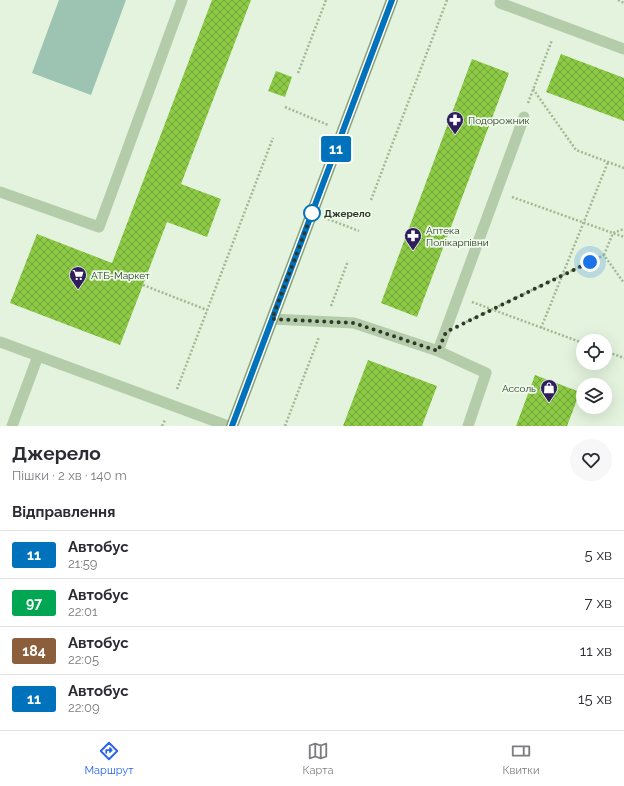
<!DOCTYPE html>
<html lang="uk">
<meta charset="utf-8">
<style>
:root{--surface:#fff;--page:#f7f7f7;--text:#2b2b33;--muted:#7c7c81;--line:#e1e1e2;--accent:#2563eb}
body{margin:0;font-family:Raleway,sans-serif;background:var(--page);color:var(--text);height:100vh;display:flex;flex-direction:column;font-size:15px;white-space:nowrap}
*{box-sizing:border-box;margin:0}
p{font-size:13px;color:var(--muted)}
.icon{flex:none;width:22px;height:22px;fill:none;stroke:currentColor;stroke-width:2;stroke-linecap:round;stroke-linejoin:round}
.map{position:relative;height:426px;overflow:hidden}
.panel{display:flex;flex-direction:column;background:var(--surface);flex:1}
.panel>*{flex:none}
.badge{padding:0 8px;border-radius:3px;font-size:14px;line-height:26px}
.buttons{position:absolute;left:576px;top:334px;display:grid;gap:8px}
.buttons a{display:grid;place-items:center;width:36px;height:36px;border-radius:50%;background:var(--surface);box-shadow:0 4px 16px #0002;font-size:20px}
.you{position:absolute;width:20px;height:20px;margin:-10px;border:3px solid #fff;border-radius:50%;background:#1a73e8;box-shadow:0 0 0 6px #1a73e833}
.map>.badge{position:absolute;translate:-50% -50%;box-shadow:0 0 0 2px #fff}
h2{padding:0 12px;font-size:15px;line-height:36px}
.round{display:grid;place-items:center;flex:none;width:42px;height:42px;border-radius:21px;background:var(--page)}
.summary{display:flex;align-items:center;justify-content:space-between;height:68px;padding:0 12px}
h1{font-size:19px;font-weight:700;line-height:30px}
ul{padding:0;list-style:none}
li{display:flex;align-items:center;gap:12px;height:48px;padding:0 12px;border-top:1px solid var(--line)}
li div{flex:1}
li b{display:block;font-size:15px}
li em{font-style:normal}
li .badge{min-width:44px;font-weight:700;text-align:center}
.tabs{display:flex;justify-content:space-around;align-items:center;height:56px;border-top:1px solid var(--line);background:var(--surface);font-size:11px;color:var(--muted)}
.tabs a{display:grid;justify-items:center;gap:2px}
.tabs .current{color:var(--accent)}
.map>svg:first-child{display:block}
</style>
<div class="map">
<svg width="624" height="426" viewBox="0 0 624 426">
<defs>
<pattern id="building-cross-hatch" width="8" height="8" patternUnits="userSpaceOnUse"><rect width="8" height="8" fill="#8cca45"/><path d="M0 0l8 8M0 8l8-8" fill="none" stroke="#73a53a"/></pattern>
</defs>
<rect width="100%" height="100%" fill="#e3f3dd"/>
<path fill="#9dc3b2" d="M 59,0 L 126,0 L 91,95 L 32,73 Z"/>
<path fill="url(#building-cross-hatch)" d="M 212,0 L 251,0 L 181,184 L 221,199 L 207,237 L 167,222 L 120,345 L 10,303 L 37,234 L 112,263 Z
M 561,54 L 624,78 L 624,121 L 546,92 Z
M 472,59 L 509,73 L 417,317 L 381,303 Z
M 276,71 L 292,77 L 285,97 L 268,91 Z
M 368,360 L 437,386 L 422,426 L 343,426 Z
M 535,375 L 580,392 L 567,426 L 516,426 Z"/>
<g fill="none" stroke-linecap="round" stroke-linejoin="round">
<path stroke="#a0b893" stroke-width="2.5" stroke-dasharray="2 2" stroke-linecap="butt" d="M 618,0 L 624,3
M 298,73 L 326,0
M 533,89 L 576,150 L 624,168
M 528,103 L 552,40
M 285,107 L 328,125
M 512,197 L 624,237
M 371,200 L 447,0
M 328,219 L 359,231
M 604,255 L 613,233 L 624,229
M 143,285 L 207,310
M 472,302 L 583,343
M 331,306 L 348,261
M 466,322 L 604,255 L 624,283
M 541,328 L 608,162
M 605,351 L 624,358
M 177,389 L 273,138
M 162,426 L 165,420
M 285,426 L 319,337"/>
<path stroke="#b4cca9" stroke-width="11" d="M 500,3 L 624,49
M 0,192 L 99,227 L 182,0
M 272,319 L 354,323 L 438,351 L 486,373 L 468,426
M 0,342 L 228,426
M 438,351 L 524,117
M 12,426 L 38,356"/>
<path stroke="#8aa07a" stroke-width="12" d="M 232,426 L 392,0"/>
</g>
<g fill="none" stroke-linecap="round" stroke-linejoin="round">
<defs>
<path id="line" d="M 232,426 L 392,0"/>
</defs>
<use href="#line" stroke="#fff" stroke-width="9"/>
<use href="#line" stroke="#0072bc" stroke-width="6"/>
<path stroke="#303929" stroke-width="4" stroke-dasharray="0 7.2" d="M 312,213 L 272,319 L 354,323 L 438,351 L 446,332 L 590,262"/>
</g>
<defs>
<symbol id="pharmacy-pin" viewBox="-11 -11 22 30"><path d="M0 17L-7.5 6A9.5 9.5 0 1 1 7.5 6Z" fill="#2f1d5c" stroke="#eefbea"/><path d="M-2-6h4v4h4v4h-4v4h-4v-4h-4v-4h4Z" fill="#fff"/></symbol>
<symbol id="supermarket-pin" viewBox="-11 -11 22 30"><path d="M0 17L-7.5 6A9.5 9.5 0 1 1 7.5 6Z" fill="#2f1d5c" stroke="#eefbea"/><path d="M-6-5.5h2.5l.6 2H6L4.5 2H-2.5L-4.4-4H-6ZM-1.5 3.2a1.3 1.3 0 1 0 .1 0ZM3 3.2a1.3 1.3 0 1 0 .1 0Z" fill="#fff"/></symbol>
<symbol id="shop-pin" viewBox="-11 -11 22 30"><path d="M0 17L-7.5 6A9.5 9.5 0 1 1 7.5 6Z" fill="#2f1d5c" stroke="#eefbea"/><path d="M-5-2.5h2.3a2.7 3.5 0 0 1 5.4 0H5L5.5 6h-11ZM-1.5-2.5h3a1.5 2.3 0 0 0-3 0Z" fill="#fff"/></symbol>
</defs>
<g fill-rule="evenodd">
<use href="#pharmacy-pin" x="445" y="110" width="20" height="27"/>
<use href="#pharmacy-pin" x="403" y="226" width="20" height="27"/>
<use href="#supermarket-pin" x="68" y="265" width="20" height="27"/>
<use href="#shop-pin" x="539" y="378" width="20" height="27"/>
</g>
<circle fill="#fff" stroke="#0072bc" stroke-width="2" cx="312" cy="213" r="8"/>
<g text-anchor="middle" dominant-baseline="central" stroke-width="3.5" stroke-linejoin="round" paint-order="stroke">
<g font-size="10" fill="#303929" stroke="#eefbea" text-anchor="start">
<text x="468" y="120">Подорожник</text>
<text x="426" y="230">Аптека<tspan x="426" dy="12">Полікарпівни</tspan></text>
<text x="91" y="275">АТБ-Маркет</text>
<text x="536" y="388" text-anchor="end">Ассоль</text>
</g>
<g font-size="10" font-weight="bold" fill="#303929" stroke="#eefbea" text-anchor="start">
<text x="324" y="213">Джерело</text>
</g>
</g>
</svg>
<div class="buttons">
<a><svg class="icon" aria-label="locate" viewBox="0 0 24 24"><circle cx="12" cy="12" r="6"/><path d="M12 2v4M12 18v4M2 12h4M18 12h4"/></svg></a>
<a><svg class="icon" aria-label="layers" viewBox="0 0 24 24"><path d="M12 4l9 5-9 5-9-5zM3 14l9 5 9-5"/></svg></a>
</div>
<div class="you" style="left:590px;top:262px"></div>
<b class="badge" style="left:336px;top:149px;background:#0072bc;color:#fff">11</b>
</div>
<section class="panel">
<div class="summary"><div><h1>Джерело</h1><p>Пішки · 2 хв · 140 m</p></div><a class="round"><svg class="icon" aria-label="heart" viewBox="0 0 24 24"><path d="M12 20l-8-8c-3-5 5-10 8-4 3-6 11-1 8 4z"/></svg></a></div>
<h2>Відправлення</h2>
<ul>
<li><span class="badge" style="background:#0072bc;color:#fff">11</span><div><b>Автобус</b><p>21:59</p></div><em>5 хв</em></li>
<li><span class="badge" style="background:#00a651;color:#fff">97</span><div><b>Автобус</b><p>22:01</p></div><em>7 хв</em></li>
<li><span class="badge" style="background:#8b5e3c;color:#fff">184</span><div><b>Автобус</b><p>22:05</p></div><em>11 хв</em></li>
<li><span class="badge" style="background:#0072bc;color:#fff">11</span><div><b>Автобус</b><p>22:09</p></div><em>15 хв</em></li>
</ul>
</section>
<nav class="tabs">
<a class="current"><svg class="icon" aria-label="directions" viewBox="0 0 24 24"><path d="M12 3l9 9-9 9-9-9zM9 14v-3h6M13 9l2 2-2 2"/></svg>Маршрут</a>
<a><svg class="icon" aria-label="map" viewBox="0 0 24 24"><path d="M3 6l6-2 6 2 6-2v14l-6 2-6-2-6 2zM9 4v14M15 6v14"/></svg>Карта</a>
<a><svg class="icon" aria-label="tickets" viewBox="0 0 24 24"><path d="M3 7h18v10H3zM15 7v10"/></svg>Квитки</a>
</nav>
